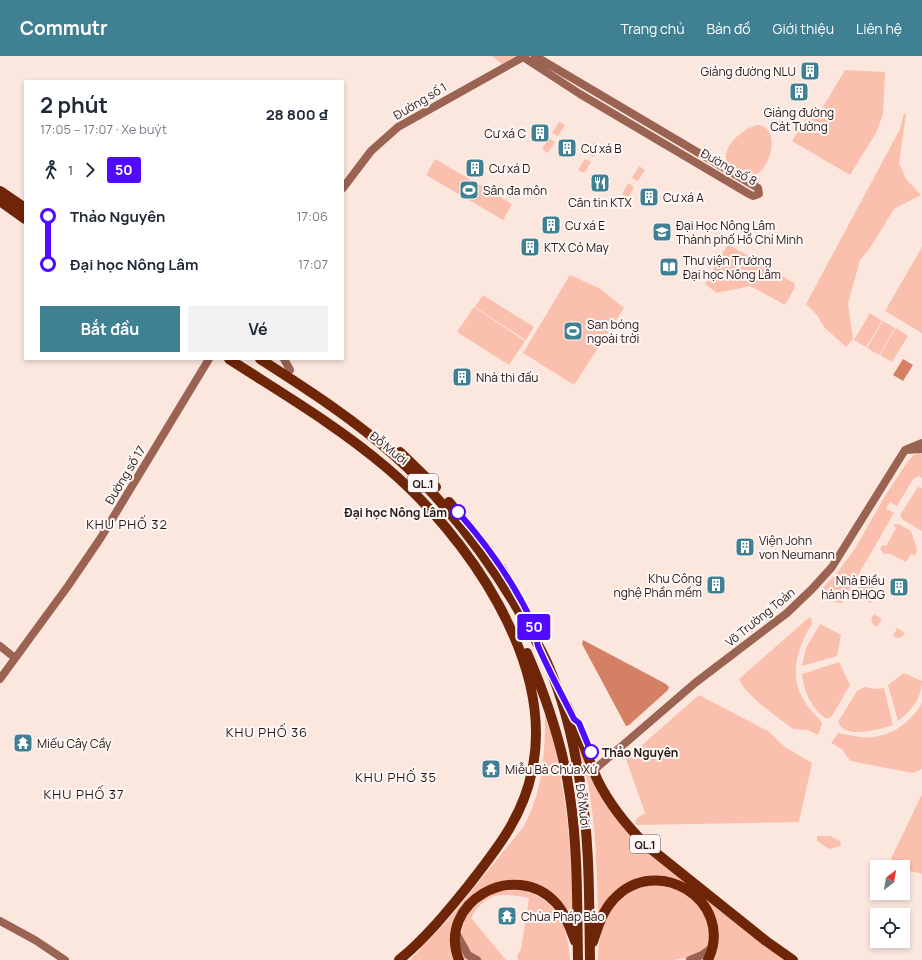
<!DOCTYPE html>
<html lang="vi">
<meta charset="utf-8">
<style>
:root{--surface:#fff;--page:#f2f2f3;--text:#1f2937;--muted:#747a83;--accent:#3f8093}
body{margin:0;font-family:Manrope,sans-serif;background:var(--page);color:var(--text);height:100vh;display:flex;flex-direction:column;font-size:15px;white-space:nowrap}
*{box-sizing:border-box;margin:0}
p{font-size:13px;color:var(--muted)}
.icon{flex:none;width:22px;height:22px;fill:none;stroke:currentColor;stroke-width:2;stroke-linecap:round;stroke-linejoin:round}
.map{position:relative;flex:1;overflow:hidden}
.sheet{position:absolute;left:24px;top:24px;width:320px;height:280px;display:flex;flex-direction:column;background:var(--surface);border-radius:0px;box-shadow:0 2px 6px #0003}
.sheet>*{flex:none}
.badge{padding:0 8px;border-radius:3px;font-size:14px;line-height:26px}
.needle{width:26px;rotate:31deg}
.tools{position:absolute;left:870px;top:804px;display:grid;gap:8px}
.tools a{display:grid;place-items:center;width:40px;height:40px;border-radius:0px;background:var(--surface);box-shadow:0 2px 6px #0003;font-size:20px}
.map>.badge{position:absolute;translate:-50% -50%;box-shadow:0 0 0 2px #fff}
.legs{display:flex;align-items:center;gap:6px;height:44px;padding:0 16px;font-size:13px}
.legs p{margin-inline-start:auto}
.overview{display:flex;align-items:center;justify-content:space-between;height:68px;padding:0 16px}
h1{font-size:22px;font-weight:700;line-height:30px}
.primary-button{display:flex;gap:8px;margin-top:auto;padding:8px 16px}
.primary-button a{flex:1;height:46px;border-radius:0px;background:var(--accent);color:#fff;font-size:16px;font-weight:700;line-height:46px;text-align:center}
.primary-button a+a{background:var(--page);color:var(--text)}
ul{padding:0 16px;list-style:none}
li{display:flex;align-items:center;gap:14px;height:48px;font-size:15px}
li i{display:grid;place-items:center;width:6px;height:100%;margin:0 5px;background:currentColor}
li i::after{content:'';width:10px;height:10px;margin:-5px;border:3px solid;border-radius:50%;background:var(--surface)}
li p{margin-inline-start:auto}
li:first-child i{background:linear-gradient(#0000 50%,currentColor 0)}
li:last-child i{background:linear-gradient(currentColor 50%,#0000 0)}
header{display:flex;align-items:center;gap:24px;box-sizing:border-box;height:56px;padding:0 20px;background:var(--accent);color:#fff}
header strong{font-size:19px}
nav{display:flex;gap:22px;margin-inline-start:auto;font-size:14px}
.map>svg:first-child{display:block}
</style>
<header>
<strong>Commutr</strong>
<nav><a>Trang chủ</a><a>Bản đồ</a><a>Giới thiệu</a><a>Liên hệ</a></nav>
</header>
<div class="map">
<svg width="922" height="904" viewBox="0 0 922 904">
<rect width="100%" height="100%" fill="#fce7df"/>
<path fill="#fac0ad" d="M 492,0 L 516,0 L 502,8 Z
M 845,14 L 885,16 L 883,58 L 876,77 L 850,119 L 792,85 L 809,58 L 817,61 Z
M 904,57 L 906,58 L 899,107 L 906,123 L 921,139 L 894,153 L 870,192 L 860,204 L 848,248 L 853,283 L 846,291 L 824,271 L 817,259 L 806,248 L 900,73 Z
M 559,66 L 565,69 L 558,80 L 552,77 Z
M 757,69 C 784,69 770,125 746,120 C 742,119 738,116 735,114 C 711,100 740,73 757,69 Z
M 549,82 L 555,86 L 548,97 L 542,93 Z
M 594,86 L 600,90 L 593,101 L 587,97 Z
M 435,103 L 512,148 L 503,164 L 426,119 Z
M 585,103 L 591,106 L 584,117 L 578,114 Z
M 639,110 L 645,114 L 638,125 L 632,122 Z
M 628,127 L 634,131 L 628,142 L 622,138 Z
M 728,188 L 794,227 L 795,231 L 785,249 L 750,230 L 717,237 L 705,228 Z
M 922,191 L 922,277 L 885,255 Z
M 570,219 L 599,232 L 624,252 L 574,329 L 523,297 Z
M 483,239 L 534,271 L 526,284 L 475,251 Z
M 474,251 L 525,285 L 509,309 L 457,276 Z
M 870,257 L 882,265 L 866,291 L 854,284 Z
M 883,265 L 895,272 L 879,299 L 867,292 Z
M 896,272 L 908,280 L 892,306 L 880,299 Z
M 922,396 L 922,422 L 919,420 L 913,423 L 897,450 L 890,446 L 886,452 L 894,457 L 842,547 C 834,547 823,542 820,535 L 837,517 L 856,491 L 885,440 L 908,405 L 914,399 Z
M 918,431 L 922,432 L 922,475 L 903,464 L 900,459 Z
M 895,468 L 899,468 L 911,475 L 917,494 L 915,500 L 911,498 L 906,506 L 890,498 L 884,498 L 880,493 L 882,489 L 886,490 L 896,472 L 894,470 Z
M 865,520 L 877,526 L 870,538 L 873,541 L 871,547 L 858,542 L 855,537 Z
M 874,558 L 882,563 L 877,571 L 873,568 L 871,563 Z
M 811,561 L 812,568 C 797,592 788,620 805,646 C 809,654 819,661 822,668 L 818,679 L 808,674 L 793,673 L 789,670 C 775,659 745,639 739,623 L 806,564 Z
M 820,568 L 841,579 L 837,600 L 802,610 L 806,592 Z
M 897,572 L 905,577 L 902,581 L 897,582 L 893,580 Z
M 839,606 L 850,629 L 832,660 L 827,663 C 811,653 804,635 802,618 Z
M 904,617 L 922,625 C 922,642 910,656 898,665 L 888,629 Z
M 865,631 L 877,633 L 884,632 L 893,669 C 881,673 844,684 838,666 L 857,635 Z
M 699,639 L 768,675 L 785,691 L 812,707 L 799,766 L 638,769 L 635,768 L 637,762 L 645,757 L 626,703 Z
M 922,647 L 922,713 L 913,717 L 850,705 L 843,694 L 831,687 L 838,677 C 845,678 852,680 860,681 C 887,684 909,669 922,647 Z
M 545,654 C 566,726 573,798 573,873 L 552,840 L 501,827 L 482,833 L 464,850 L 455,904 L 410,904 L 446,866 L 524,770 C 544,731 545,697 545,654 Z
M 572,669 L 614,756 L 785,904 L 714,904 C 720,884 720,859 703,843 C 698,839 654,826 645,822 L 598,860 C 597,816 596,771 588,728 C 584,708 577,688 572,669 Z
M 922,738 L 922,818 L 903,813 L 903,811 L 888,809 Z
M 817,780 L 830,780 L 840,785 L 841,790 L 829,793 L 817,785 Z
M 665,829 C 682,835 701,845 707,864 C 710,871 709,881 709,889 L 694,901 L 673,904 L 598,904 C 598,873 610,839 643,830 C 649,828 658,829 665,829 Z
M 522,834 C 557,843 568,870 570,904 L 518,904 L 517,900 L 521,893 L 529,842 C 502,837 486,835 471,862 L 506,904 L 463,904 L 459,886 L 464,866 L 470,854 L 494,835 Z"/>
<path fill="#d48064" d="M 903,303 L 913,309 L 903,325 L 893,319 Z
M 694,522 L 698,523 L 701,529 L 687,530 L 688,524 Z
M 583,584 L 666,628 L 669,631 L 668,634 L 629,669 L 626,670 L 582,588 Z"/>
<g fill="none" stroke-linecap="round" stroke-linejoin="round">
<path stroke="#9a6352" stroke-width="8" d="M 523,1 L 580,38 L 749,138 L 753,140 L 759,138 L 758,132 L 535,0
M 343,132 L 371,95 L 398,71 L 525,0
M 284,303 L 290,314
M 906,394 L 922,393
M 0,590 L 15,602
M 0,623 L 68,530 L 100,483 L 209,303
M 594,714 L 695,627 L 787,557 L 812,533 L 832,511 L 905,394 L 922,387
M 0,865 L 35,884 L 65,904
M 456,877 L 468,899 L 477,904
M 690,904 L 702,899 L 713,891"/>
<path stroke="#6f2508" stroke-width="10" d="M 0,135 L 25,152
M 0,145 L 25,163
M 229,303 C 283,338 338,370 387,412 C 466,479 556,606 532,715 C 523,761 496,794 468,830 C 447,856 425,883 399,904
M 260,303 C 307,333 355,364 396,401 C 457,456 504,524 542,596 C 562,635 573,683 580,726 C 590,785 589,844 590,904
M 400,396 L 436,431
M 449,446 L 488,494
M 501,512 L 523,550
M 527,597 C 547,643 563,690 570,740 C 578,794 577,849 578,904
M 566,648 C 579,673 586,699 598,725 C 610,749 627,770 646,789 L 766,885 L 793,904
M 593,886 C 598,871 602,856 613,844 C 655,796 736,844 708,904
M 459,904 C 436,847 515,802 556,847 C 565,857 570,872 575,885"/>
</g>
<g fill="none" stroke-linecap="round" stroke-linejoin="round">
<defs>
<path id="line-1" d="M 458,456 C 488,490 516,530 535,572 C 537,577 536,584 538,590 C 549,615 562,639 574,663 L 579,667 L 591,696"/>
</defs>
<use href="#line-1" stroke="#fff" stroke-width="9"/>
<use href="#line-1" stroke="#4f0aff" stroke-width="6"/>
</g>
<defs>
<symbol id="building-square" viewBox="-11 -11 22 22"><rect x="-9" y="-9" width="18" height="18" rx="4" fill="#3f8093" stroke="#fff7f5"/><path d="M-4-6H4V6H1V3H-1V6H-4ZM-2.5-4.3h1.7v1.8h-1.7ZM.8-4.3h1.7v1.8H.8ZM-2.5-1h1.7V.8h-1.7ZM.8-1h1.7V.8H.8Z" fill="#fff"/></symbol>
<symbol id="restaurant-square" viewBox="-11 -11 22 22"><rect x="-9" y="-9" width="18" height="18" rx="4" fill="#3f8093" stroke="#fff7f5"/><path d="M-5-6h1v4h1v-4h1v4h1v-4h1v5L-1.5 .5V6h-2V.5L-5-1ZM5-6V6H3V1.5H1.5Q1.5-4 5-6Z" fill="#fff"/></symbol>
<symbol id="stadium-square" viewBox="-11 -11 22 22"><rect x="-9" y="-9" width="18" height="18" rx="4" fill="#3f8093" stroke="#fff7f5"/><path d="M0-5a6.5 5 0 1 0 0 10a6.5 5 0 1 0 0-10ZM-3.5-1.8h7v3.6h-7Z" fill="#fff"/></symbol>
<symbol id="university-square" viewBox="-11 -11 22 22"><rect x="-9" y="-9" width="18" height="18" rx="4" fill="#3f8093" stroke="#fff7f5"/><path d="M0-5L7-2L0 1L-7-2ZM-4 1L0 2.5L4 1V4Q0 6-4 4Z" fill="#fff"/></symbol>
<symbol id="library-square" viewBox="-11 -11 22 22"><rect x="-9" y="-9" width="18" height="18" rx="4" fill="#3f8093" stroke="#fff7f5"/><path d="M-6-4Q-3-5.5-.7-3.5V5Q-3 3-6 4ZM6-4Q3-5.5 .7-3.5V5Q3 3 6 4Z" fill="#fff"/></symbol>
<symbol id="temple-square" viewBox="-11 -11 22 22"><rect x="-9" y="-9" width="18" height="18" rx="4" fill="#3f8093" stroke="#fff7f5"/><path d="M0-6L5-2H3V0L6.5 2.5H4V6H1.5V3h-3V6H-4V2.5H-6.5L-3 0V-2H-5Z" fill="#fff"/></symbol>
</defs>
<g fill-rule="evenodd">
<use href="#building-square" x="799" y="4" width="22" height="22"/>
<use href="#building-square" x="788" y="25" width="22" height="22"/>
<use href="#building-square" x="529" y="66" width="22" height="22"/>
<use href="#building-square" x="556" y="81" width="22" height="22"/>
<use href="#building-square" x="464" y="101" width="22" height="22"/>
<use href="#restaurant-square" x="589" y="116" width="22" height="22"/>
<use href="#stadium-square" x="458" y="123" width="22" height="22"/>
<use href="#building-square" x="638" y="130" width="22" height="22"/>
<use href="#building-square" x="540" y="158" width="22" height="22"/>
<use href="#university-square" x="651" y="165" width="22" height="22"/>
<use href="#building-square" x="519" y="180" width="22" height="22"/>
<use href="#library-square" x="658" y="200" width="22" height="22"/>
<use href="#stadium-square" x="562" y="264" width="22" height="22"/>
<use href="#building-square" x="451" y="310" width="22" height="22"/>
<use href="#building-square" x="734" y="480" width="22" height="22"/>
<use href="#building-square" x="705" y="518" width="22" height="22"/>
<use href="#building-square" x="888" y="520" width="22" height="22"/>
<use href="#temple-square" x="12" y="676" width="22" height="22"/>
<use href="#temple-square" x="480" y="702" width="22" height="22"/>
<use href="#temple-square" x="496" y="849" width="22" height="22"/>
</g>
<g fill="#fff" stroke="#4f0aff" stroke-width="2">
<circle cx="458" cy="456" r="7"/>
<circle cx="591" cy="696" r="7"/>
</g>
<g text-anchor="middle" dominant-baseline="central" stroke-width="4" stroke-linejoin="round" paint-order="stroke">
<g fill="#fff7f5" stroke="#665b58" stroke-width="1">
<rect x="408" y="418" width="30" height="18" rx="3"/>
<rect x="630" y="779" width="30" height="18" rx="3"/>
</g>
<g font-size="11" font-weight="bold" fill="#241814">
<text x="423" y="427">QL.1</text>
<text x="645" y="788">QL.1</text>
</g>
<g font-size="12" fill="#241814" stroke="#fff7f5" text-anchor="start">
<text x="796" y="15" text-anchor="end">Giảng đường NLU</text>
<text x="799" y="56" text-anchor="middle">Giảng đường<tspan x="799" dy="14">Cát Tường</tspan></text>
<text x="526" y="77" text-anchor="end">Cư xá C</text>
<text x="581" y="92">Cư xá B</text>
<text x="489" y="112">Cư xá D</text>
<text x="483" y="134">Sân đa môn</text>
<text x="663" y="141">Cư xá A</text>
<text x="600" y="146" text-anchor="middle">Căn tin KTX</text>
<text x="565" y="169">Cư xá E</text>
<text x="676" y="169">Đại Học Nông Lâm<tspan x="676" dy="14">Thành phố Hồ Chí Minh</tspan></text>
<text x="544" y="191">KTX Cỏ May</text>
<text x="683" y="204">Thư viện Trường<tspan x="683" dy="14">Đại học Nông Lâm</tspan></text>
<text x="587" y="268">San bóng<tspan x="587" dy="14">ngoài trời</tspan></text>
<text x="476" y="321">Nhà thi đấu</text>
<text x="759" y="484">Viện John<tspan x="759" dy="14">von Neumann</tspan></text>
<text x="702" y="522" text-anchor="end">Khu Công<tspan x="702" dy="14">nghệ Phần mềm</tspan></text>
<text x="885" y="524" text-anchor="end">Nhà Điều<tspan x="885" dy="14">hành ĐHQG</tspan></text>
<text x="37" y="687">Miếu Cây Cầy</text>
<text x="505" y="713">Miễu Bà Chúa Xứ</text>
<text x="521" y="860">Chùa Pháp Bảo</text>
</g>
<g font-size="12" fill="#241814" stroke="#fff7f5">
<text transform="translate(420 45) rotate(-31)">Đường số 1</text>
<text transform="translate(729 111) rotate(29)">Đường số 8</text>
<text transform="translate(389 392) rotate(39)">Đỗ Mười</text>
<text transform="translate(125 419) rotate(-59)">Đường số 17</text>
<text transform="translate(760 561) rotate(-39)">Võ Trường Toản</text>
<text transform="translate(583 750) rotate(83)">Đỗ Mười</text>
</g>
<g font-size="12" font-weight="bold" fill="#241814" stroke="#fff7f5" text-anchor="end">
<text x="447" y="456">Đại học Nông Lâm</text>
<text x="602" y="696" text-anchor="start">Thảo Nguyên</text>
</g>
<g font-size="13" letter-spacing="1" fill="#241814" stroke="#fff7f5">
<text x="127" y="468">KHU PHỐ 32</text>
<text x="267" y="676">KHU PHỐ 36</text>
<text x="396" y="721">KHU PHỐ 35</text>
<text x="84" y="738">KHU PHỐ 37</text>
</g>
</g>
</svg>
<div class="tools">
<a><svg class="needle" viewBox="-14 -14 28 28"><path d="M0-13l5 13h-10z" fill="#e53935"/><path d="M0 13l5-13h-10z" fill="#747a83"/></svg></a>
<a><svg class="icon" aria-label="locate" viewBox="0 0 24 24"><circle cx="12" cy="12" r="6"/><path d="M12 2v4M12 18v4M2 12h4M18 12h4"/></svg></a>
</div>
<b class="badge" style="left:534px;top:571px;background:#4f0aff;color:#fff">50</b>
<section class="sheet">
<div class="overview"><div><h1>2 phút</h1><p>17:05 – 17:07 · Xe buýt</p></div><b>28 800 ₫</b></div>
<div class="legs"><svg class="icon" aria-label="walk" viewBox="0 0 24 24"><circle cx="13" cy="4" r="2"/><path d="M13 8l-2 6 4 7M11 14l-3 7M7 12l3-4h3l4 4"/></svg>1<svg class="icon" aria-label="forward" viewBox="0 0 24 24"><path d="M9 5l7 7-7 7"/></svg><b class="badge" style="background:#4f0aff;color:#fff">50</b></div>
<ul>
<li><i style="color:#4f0aff"></i><b>Thảo Nguyên</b><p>17:06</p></li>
<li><i style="color:#4f0aff"></i><b>Đại học Nông Lâm</b><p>17:07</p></li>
</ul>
<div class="primary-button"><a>Bắt đầu</a><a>Vé</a></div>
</section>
</div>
